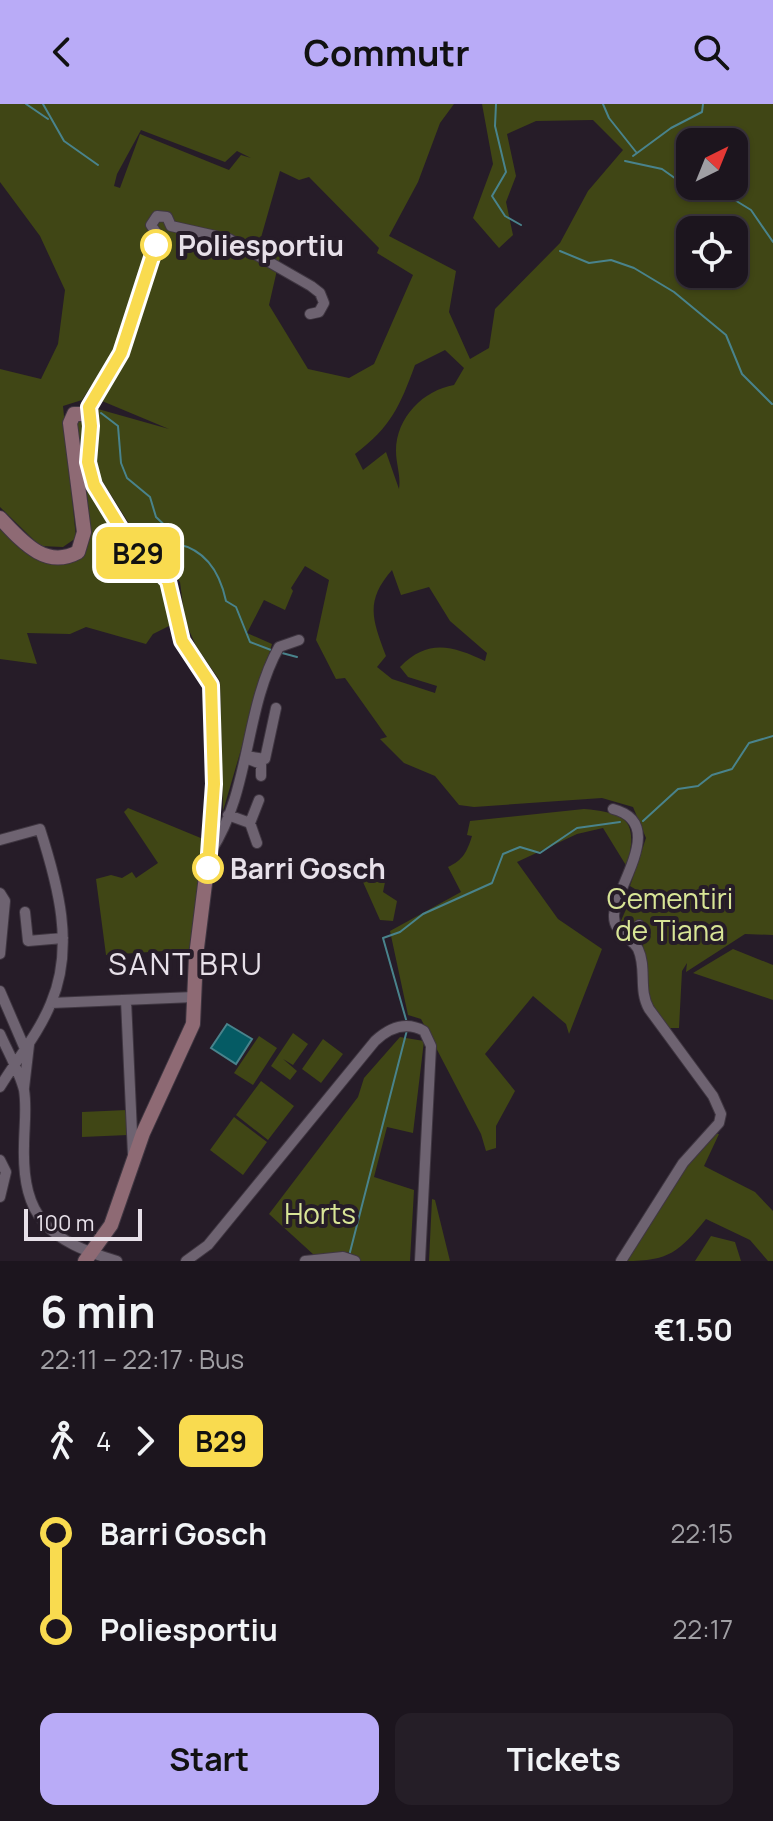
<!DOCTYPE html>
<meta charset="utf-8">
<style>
:root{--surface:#1c151e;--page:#251e27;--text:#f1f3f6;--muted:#a09fa4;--line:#3a343c;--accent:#b9abf7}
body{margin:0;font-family:Manrope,sans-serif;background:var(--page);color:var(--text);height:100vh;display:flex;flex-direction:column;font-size:30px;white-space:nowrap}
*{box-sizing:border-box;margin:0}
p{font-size:26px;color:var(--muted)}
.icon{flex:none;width:44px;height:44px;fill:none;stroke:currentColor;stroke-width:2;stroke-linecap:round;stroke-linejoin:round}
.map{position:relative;height:1157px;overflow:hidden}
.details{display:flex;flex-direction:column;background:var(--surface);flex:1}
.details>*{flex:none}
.badge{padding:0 16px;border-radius:12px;font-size:28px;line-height:52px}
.needle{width:52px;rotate:43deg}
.buttons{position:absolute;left:676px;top:24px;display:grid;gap:16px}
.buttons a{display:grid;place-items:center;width:72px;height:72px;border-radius:16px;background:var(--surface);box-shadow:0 2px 6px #0004,0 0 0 2px var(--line);font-size:40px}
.scale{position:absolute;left:24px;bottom:20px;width:118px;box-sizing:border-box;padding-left:8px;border:4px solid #e7e0e9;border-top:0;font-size:22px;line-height:28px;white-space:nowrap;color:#e7e0e9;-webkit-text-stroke:6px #261c28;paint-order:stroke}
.map>.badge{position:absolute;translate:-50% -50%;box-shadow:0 0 0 4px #fff}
.legs{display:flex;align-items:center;gap:12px;height:88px;padding:0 40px;font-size:26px}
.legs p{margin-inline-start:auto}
.headline{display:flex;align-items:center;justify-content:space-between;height:136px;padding:0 40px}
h1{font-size:44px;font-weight:700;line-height:60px}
.action{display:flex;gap:16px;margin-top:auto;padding:16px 40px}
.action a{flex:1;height:92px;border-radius:16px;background:var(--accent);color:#111;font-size:32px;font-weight:700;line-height:92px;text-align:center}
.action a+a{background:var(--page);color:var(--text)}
ul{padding:0 40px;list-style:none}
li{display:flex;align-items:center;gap:28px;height:96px;font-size:30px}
li i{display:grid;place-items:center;width:12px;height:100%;margin:0 10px;background:currentColor}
li i::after{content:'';width:20px;height:20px;margin:-10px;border:6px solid;border-radius:50%;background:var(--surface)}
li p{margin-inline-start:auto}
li:first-child i{background:linear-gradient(#0000 50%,currentColor 0)}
li:last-child i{background:linear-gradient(currentColor 50%,#0000 0)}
header{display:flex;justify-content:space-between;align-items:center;height:104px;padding:0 40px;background:var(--accent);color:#111;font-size:36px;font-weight:700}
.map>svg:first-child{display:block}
</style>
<header><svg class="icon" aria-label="back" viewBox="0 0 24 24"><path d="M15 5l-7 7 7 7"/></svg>Commutr<svg class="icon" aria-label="search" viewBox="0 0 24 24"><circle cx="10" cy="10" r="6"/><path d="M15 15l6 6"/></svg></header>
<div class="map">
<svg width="773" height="1157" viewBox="0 0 773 1157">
<rect width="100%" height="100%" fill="#261c28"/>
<path fill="#404615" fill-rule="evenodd" d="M 0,0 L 454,0 L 440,19 L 418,78 L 389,132 L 456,167 L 449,208 L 470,255 L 489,244 L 495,205 L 560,139 L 588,87 L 623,46 L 593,16 L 536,17 L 507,30 L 516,72 L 506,98 L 513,131 L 499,144 L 473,114 L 493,60 L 482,0 L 773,0 L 773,831 L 745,830 L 686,868 L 687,859 L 682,867 L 679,924 L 669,924 L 649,900 L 641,821 L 629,830 L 620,819 L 635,785 L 630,782 L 646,734 L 633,703 L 602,694 L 474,703 L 459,701 L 435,672 L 404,659 L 380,635 L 387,633 L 345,574 L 336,575 L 316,536 L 329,476 L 305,462 L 291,484 L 293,487 L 285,506 L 264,496 L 247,529 L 272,540 L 223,707 L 220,577 L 196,542 L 185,517 L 180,478 L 170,464 L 143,442 L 96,367 C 93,346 100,326 98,305 L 169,325 L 102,297 L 114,271 L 103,264 L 82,296 L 63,302 L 76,434 L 63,443 L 40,442 L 0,403 L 0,265 L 41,275 L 58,240 L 65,186 L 40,132 L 0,78 ZM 141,26 L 225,58 L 237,47 L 251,54 L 241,51 L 229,66 L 140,30 L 120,84 L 114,82 L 117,70 ZM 690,38 L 734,38 L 734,82 L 690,82 ZM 280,67 L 299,76 L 309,73 L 379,144 L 377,149 L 413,171 L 374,260 L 349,274 L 308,265 L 269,201 L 280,153 L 260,137 ZM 690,126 L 734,126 L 734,170 L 690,170 ZM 445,246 L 464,264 L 454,281 C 424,286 396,313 396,347 C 396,360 401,371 399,385 L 386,348 L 363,366 L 355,350 C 391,323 400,302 415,261 ZM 392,466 L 401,491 L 429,483 L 450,517 L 487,549 L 485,557 C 453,542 428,534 400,563 L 408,573 L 437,582 L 435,589 L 392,575 L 377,563 L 386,552 C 372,515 365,497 392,466 Z
M 84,313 L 86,364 L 163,474 L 173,520 L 153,530 L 146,540 L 86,523 L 70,530 L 27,529 L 37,560 L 0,555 L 0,421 L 29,448 L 83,450 C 99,423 79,349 74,316 Z
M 128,704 L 208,737 L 193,845 L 106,851 L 96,775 L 111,771 L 122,774 L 132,768 L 136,774 L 158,759 L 124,708 Z
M 584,705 C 629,709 638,717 627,763 L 603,724 L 577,730 L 517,758 L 558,815 L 602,845 L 569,930 L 566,920 L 533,892 L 485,950 L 515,987 L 496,1022 L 496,1044 L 486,1047 L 481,1030 L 421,915 L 408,911 L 390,827 L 461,788 L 448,763 C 463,756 467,748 472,732 L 467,731 L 470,717 Z
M 380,768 L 385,778 L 383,788 L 397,797 L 393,817 L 380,816 L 363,778 L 373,776 Z
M 733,845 L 773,861 L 773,896 L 693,869 Z
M 293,929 L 308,940 L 293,961 L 283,955 L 297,967 L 290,976 L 271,962 Z
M 259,932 L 277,944 L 253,981 L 234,969 Z
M 400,933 L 424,937 L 413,1029 L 387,1023 L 374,1073 L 414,1086 L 410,1157 L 359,1157 L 348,1148 L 314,1151 L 269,1110 L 358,993 L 364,974 Z
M 323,935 L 343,950 L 321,979 L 302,965 Z
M 261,977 L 294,1002 L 268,1036 L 236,1011 Z
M 127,1006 L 128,1031 L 82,1033 L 82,1008 Z
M 234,1013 L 267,1038 L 243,1071 L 210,1046 Z
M 712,1030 L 719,1030 L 704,1062 L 755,1088 L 773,1107 L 773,1157 L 768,1157 L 750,1136 L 706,1115 C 679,1148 669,1157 626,1157 L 684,1065 Z
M 432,1095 L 435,1096 L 450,1157 L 429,1157 Z
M 711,1132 L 735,1138 L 741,1157 L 695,1157 Z"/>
<path fill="#055b64" stroke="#49838c" stroke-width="2" d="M 227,920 L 252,935 L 236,960 L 211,944 Z"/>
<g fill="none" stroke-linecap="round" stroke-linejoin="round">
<path stroke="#49838c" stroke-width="2" d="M 26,0 L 48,15
M 43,0 L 64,37 L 98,61
M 496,0 L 495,22 L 506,68 L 492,92 L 505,112 L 521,121
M 603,0 L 609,14 L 636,48
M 633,52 L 671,24 L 702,8 L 703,0
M 625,57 L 662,65 L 693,87 L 725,90 L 751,106 L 773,138
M 560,147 L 589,159 L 611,156 L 634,164 L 674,188 L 726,231 L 742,270 L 772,300
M 101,309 L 118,322 L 121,359 L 127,374 L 150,393 L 156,413 L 173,429 L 177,440 C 207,446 220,469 226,497 L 236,503 L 250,538 L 271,546
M 282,549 L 297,553
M 643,717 L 678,685 L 698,682 L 712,671 L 732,665 L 749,639 L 773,632
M 407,919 L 383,834 L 400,828 L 423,810 L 492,779 L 503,750 L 520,743 L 540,749 L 577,724 L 620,718
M 349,1152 L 407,926"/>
<defs>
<path id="street" d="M 171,122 L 229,135 L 311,182 L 320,189 L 324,199 L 319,208 L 310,210
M 157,130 L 151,121 L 157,112 L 167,113 L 171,122
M 87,310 L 126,238 L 157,130
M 246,652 L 265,655 L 276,604
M 251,656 L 261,660 L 261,672
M 613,705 C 667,719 617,779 614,811 C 613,829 631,832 638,845 C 647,864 638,886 649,905 L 713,992 L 721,1010 L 719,1019 L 683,1059 L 621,1157
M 228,711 L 250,719 L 259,696
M 250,719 L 257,739
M 0,736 L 40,725 C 58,781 75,843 51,899 C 39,929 17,955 0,983
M 211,747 C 251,686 244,606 279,543 L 299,536
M 0,789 L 5,797 L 0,850
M 25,808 L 28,837 L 63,834
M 633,839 L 639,821
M 0,887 L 25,945
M 126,896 L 133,1051
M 51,899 L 194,893
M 0,930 C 8,948 19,967 24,986 C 27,1004 24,1024 24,1042 C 22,1114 49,1137 117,1157
M 24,984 L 29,941
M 0,1056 L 6,1068 L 0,1093
M 186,1157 L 208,1141 L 375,937 C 389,924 406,917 424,927 L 431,942 L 420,1157
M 305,1157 L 343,1153 L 355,1157"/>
<path id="secondary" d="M 0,414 C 21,436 45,466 78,448 L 84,428 L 70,319 L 74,310 L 87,310 L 91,322 L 88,358 L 94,381 L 134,444 L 168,477 L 182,537 L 208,574 L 212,587 L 213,716 L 196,852 L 193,920 L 143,1029 L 111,1121 L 85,1157"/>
</defs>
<use href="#street" stroke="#3f3641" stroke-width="12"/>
<use href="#secondary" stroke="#3f3641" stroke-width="16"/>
<use href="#street" stroke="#6e6371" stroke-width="10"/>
<use href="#secondary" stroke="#8e6a74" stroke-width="14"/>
</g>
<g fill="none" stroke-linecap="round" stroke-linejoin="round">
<defs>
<path id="line-1" d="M 156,141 L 121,249 L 89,303 L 91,322 L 88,358 L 94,381 L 127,435 L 168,477 L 182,537 L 211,581 L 214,680 L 208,764"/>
</defs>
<use href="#line-1" stroke="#fff" stroke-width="18"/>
<use href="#line-1" stroke="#f9db4f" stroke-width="12"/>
</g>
<g fill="#fff" stroke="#f9db4f" stroke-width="4">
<circle cx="156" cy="141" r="14"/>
<circle cx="208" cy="764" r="14"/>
</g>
<g text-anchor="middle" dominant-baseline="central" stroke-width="8" stroke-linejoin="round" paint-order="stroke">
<g font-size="28" font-weight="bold" fill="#e7e0e9" stroke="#261c28" text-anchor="start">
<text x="178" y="141">Poliesportiu</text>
<text x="230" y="764">Barri Gosch</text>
</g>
<g font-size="28" fill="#d8e596" stroke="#261c28">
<text x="670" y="794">Cementiri<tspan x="670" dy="32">de Tiana</tspan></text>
<text x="320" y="1109">Horts</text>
</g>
<g font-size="30" letter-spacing="2" fill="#e7e0e9" stroke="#261c28">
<text x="186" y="859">SANT BRU</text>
</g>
</g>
</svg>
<div class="buttons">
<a><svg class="needle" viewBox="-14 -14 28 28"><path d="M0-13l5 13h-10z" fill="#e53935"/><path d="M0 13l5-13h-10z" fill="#a09fa4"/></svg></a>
<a><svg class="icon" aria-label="locate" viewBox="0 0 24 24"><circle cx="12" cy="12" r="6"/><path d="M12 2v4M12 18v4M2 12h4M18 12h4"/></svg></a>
</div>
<div class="scale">100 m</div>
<b class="badge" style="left:138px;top:449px;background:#f9db4f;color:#111">B29</b>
</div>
<section class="details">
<div class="headline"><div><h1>6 min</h1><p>22:11 – 22:17 · Bus</p></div><b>€1.50</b></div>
<div class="legs"><svg class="icon" aria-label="walk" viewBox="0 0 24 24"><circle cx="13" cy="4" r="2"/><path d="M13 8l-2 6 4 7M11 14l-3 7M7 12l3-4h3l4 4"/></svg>4<svg class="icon" aria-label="forward" viewBox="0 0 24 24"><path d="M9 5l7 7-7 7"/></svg><b class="badge" style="background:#f9db4f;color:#111">B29</b></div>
<ul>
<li><i style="color:#f9db4f"></i><b>Barri Gosch</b><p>22:15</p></li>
<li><i style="color:#f9db4f"></i><b>Poliesportiu</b><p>22:17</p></li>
</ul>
<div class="action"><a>Start</a><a>Tickets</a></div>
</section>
